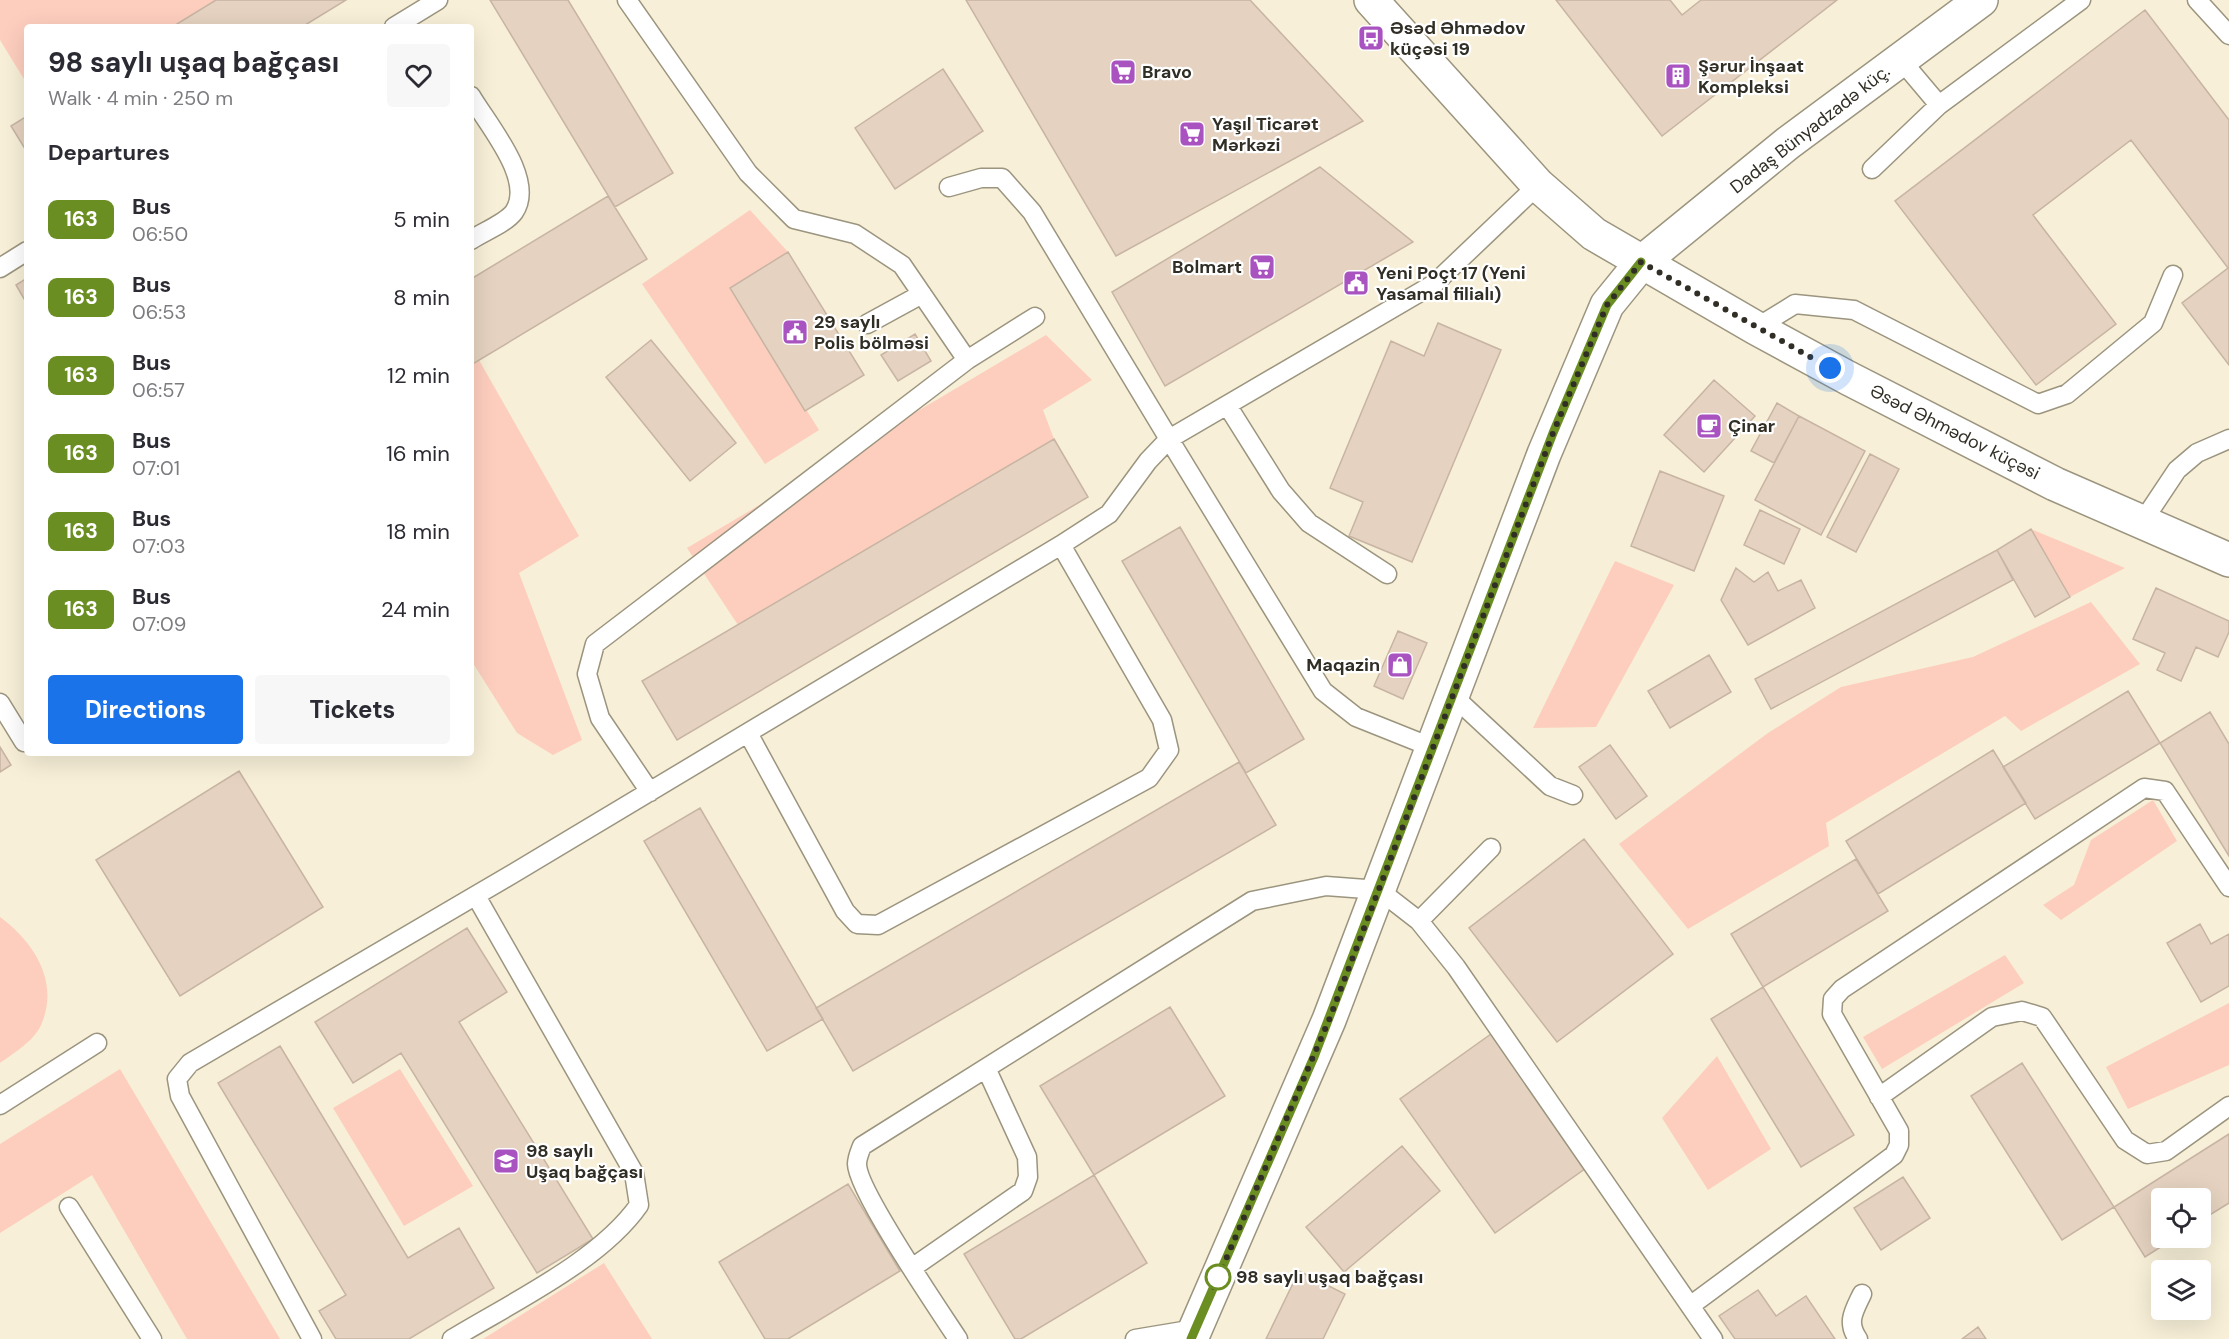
<!DOCTYPE html>
<meta charset="utf-8">
<style>
:root{--surface:#fff;--page:#f7f7f7;--text:#2b2b33;--muted:#7c7c81;--accent:#1a73e8}
body{margin:0;font-family:"DM Sans",sans-serif;background:var(--page);color:var(--text);height:100vh;display:flex;flex-direction:column;font-size:22px;white-space:nowrap}
*{box-sizing:border-box;margin:0}
p{font-size:20px;color:var(--muted)}
.icon{flex:none;width:33px;height:33px;fill:none;stroke:currentColor;stroke-width:2;stroke-linecap:round;stroke-linejoin:round}
.map{position:relative;flex:1;overflow:hidden}
.side{position:absolute;left:24px;top:24px;width:450px;height:732px;display:flex;flex-direction:column;background:var(--surface);border-radius:6px;box-shadow:0 6px 24px #0002}
.side>*{flex:none}
.badge{padding:0 12px;border-radius:9px;font-size:21px;line-height:39px}
.controls{position:absolute;left:2151px;top:1188px;display:grid;gap:12px}
.controls a{display:grid;place-items:center;width:60px;height:60px;border-radius:6px;background:var(--surface);box-shadow:0 6px 24px #0002;font-size:30px}
.you{position:absolute;width:30px;height:30px;margin:-15px;border:4px solid #fff;border-radius:50%;background:#1a73e8;box-shadow:0 0 0 9px #1a73e833}
.map>.badge{position:absolute;translate:-50% -50%;box-shadow:0 0 0 3px #fff}
h2{padding:0 24px;font-size:22px;line-height:54px}
.round{display:grid;place-items:center;flex:none;width:63px;height:63px;border-radius:6px;background:var(--page)}
.headline{display:flex;align-items:center;justify-content:space-between;height:102px;padding:0 24px}
h1{font-size:28px;font-weight:700;line-height:45px}
.primary-button{display:flex;gap:12px;margin-top:auto;padding:12px 24px}
.primary-button a{flex:1;height:69px;border-radius:6px;background:var(--accent);color:#fff;font-size:24px;font-weight:700;line-height:69px;text-align:center}
.primary-button a+a{background:var(--page);color:var(--text)}
ul{padding:0;list-style:none}
li{display:flex;align-items:center;gap:18px;height:78px;padding:0 24px}
li div{flex:1}
li b{display:block;font-size:22px}
li em{font-style:normal}
li .badge{min-width:66px;font-weight:700;text-align:center}
.map>svg:first-child{display:block}
</style>
<div class="map">
<svg width="2229" height="1339" viewBox="0 0 2229 1339">
<rect width="100%" height="100%" fill="#f7efd7"/>
<path fill="#fdcebe" d="M 0,0 L 216,0 L 172,27 L 27,27 L 27,84 L 0,40 Z
M 750,210 L 788,252 L 730,288 L 819,430 L 765,464 L 642,284 Z
M 1046,335 L 1092,380 L 1043,410 L 1054,439 L 738,625 L 687,548 Z
M 479,360 L 579,536 L 519,573 L 582,740 L 553,755 L 517,733 L 471,660 L 471,365 Z
M 2031,529 L 2125,568 L 2070,597 Z
M 1615,561 L 1674,585 L 1596,727 L 1533,728 Z
M 2091,602 L 2140,664 L 2021,731 L 2005,716 L 1826,823 L 1829,846 L 1688,929 L 1619,844 L 1768,733 L 1841,687 L 1973,657 Z
M 2153,800 L 2177,841 L 2061,920 L 2043,905 L 2074,885 L 2091,840 Z
M 0,917 C 34,942 60,982 41,1025 C 34,1041 14,1053 0,1063 Z
M 2005,955 L 2024,983 L 1882,1069 L 1863,1037 Z
M 2229,1003 L 2229,1065 L 2128,1109 L 2106,1067 Z
M 1717,1056 L 1771,1149 L 1708,1190 L 1662,1118 Z
M 120,1069 L 280,1339 L 187,1339 L 92,1175 L 0,1233 L 0,1144 Z
M 400,1069 L 473,1186 L 404,1226 L 333,1108 Z
M 604,1263 L 652,1339 L 483,1339 Z"/>
<path fill="#e5d2c0" stroke="#c7b4a3" stroke-width="1.5" d="M 216,0 L 346,0 L 302,27 L 172,27 Z
M 490,0 L 568,0 L 673,173 L 615,207 Z
M 966,0 L 1250,0 L 1363,121 L 1116,256 Z
M 1556,0 L 1670,0 L 1682,15 L 1701,0 L 1837,0 L 1662,136 Z
M 2145,10 L 2229,120 L 2229,365 L 2182,303 L 2228,268 L 2131,140 L 2033,215 L 2116,324 L 2036,385 L 1895,201 Z
M 943,69 L 983,131 L 895,189 L 855,128 Z
M 27,116 L 27,152 L 11,126 Z
M 1320,167 L 1413,242 L 1165,386 L 1112,292 Z
M 608,196 L 647,259 L 471,365 L 471,279 Z
M 788,252 L 864,375 L 805,411 L 730,288 Z
M 27,278 L 27,304 L 16,285 Z
M 1438,323 L 1501,350 L 1412,562 L 1349,536 L 1363,502 L 1330,488 L 1391,341 L 1424,356 Z
M 915,334 L 931,361 L 898,381 L 881,355 Z
M 651,340 L 736,443 L 690,481 L 606,377 Z
M 1714,380 L 1755,416 L 1704,472 L 1664,435 Z
M 1777,403 L 1799,416 L 1774,463 L 1751,451 Z
M 1799,416 L 1865,451 L 1821,535 L 1755,500 Z
M 1054,439 L 1088,497 L 677,740 L 642,681 Z
M 1870,454 L 1899,469 L 1856,552 L 1827,537 Z
M 1660,471 L 1724,496 L 1694,571 L 1631,546 Z
M 1760,510 L 1800,529 L 1784,564 L 1744,545 Z
M 1180,527 L 1304,739 L 1246,773 L 1122,561 Z
M 2031,529 L 2070,597 L 2035,617 L 1997,550 Z
M 1997,550 L 2013,580 L 1771,709 L 1755,679 Z
M 1736,568 L 1754,582 L 1768,572 L 1778,591 L 1801,580 L 1815,608 L 1748,645 L 1721,600 Z
M 2156,588 L 2229,621 L 2229,632 L 2218,657 L 2196,647 L 2181,681 L 2157,670 L 2165,653 L 2133,639 Z
M 1398,631 L 1427,643 L 1403,699 L 1374,686 Z
M 1709,655 L 1731,692 L 1670,728 L 1648,691 Z
M 2128,691 L 2160,743 L 2035,819 L 2003,767 Z
M 2210,712 L 2229,744 L 2229,856 L 2160,743 Z
M 1610,745 L 1647,796 L 1616,819 L 1579,767 Z
M 0,747 L 11,765 L 0,772 Z
M 1993,750 L 2026,803 L 1878,894 L 1846,841 Z
M 1239,762 L 1276,825 L 853,1071 L 816,1008 Z
M 239,771 L 323,907 L 180,996 L 96,860 Z
M 700,808 L 823,1019 L 767,1051 L 644,841 Z
M 1584,839 L 1673,954 L 1557,1042 L 1469,928 Z
M 1856,859 L 1888,911 L 1763,987 L 1731,934 Z
M 2200,924 L 2211,944 L 2229,934 L 2229,986 L 2201,1002 L 2167,943 Z
M 467,928 L 507,992 L 459,1022 L 593,1239 L 537,1273 L 401,1053 L 353,1083 L 315,1022 Z
M 1763,987 L 1854,1135 L 1801,1167 L 1711,1019 Z
M 1170,1007 L 1225,1096 L 1094,1175 L 1040,1086 Z
M 1491,1034 L 1586,1168 L 1495,1233 L 1400,1099 Z
M 280,1046 L 408,1258 L 459,1228 L 494,1288 L 409,1339 L 336,1339 L 319,1311 L 346,1295 L 218,1083 Z
M 2022,1063 L 2114,1207 L 2062,1240 L 1971,1096 Z
M 2229,1134 L 2229,1203 L 2200,1221 L 2200,1198 L 2162,1198 L 2162,1238 L 2175,1238 L 2145,1257 L 2114,1207 Z
M 1402,1146 L 1440,1191 L 1344,1272 L 1306,1227 Z
M 1094,1175 L 1147,1263 L 1021,1339 L 1015,1339 L 964,1254 Z
M 1903,1177 L 1930,1218 L 1881,1250 L 1854,1208 Z
M 848,1184 L 900,1271 L 788,1339 L 765,1339 L 719,1262 Z
M 1299,1271 L 1345,1294 L 1323,1339 L 1266,1339 Z
M 1758,1290 L 1776,1316 L 1806,1296 L 1835,1339 L 1735,1339 L 1719,1316 Z
M 1978,1327 L 1986,1339 L 1962,1339 Z"/>
<g fill="none" stroke-linecap="round" stroke-linejoin="round">
<defs>
<path id="service" d="M 627,0 L 748,173 L 794,219 L 855,234 L 902,265 L 967,360
M 2197,0 L 2229,35
M 394,27 L 438,0
M 1901,60 L 1939,105 L 2081,0
M 471,96 C 488,125 536,180 514,212 C 506,223 483,232 471,240
M 1872,169 L 1939,105
M 0,268 L 27,251
M 867,324 L 922,294
M 1756,328 L 1795,304 L 1854,310 L 2038,404 L 2067,394 L 2153,323 L 2173,275
M 1227,405 L 1281,491 L 1309,523 L 1387,574
M 2143,521 L 2177,470 L 2197,453 L 2229,439
M 1451,694 L 1550,786 L 1573,795
M 0,703 L 24,742
M 748,733 L 845,911 L 857,924 L 878,925 L 1149,778 L 1169,750 L 1162,720 L 1061,545
M 1431,747 L 1356,717 L 1323,691 L 1169,439 L 1434,284 L 1538,185
M 650,792 L 600,718 L 587,674 L 595,644 L 967,360 L 1035,317
M 1419,921 L 1491,848
M 1879,1097 L 1992,1017 L 2022,1011 L 2042,1017 L 2125,1140 L 2147,1154 L 2166,1151 L 2229,1106
M 0,1105 L 97,1043
M 69,1207 L 152,1339
M 912,1268 L 1023,1191 L 1028,1177 L 1027,1157 L 986,1068
M 1690,1306 L 1894,1155 L 1899,1145 L 1899,1131 L 1832,1014 L 1833,999 L 1842,989 L 2144,788 L 2165,791 L 2229,887
M 312,1339 L 180,1096 L 177,1079 L 190,1063 L 514,873 L 1061,545 L 1109,514 L 1148,461 L 1169,439 L 1032,212 L 1002,178 L 981,178 L 949,187
M 452,1339 C 511,1303 600,1261 639,1205 L 634,1173 L 476,896
M 958,1339 C 939,1310 857,1190 857,1164 C 857,1158 860,1151 862,1146 L 1252,901 L 1326,886 L 1379,890 L 1419,921 L 1456,967 L 1713,1339
M 1135,1339 L 1195,1329
M 1858,1339 C 1846,1322 1854,1311 1862,1294"/>
<path id="minor" d="M 1191,1339 L 1329,1020 L 1544,454 L 1607,305 L 1642,262"/>
<path id="tertiary" d="M 1371,0 L 1538,185 L 1594,234 L 1756,328 L 1848,378 L 2055,484 L 2229,560
M 1642,262 L 1788,143 L 1981,0"/>
</defs>
<use href="#service" stroke="#9b947e" stroke-width="21"/>
<use href="#minor" stroke="#9b947e" stroke-width="36"/>
<use href="#tertiary" stroke="#9b947e" stroke-width="36"/>
<use href="#service" stroke="#fff" stroke-width="18"/>
<use href="#minor" stroke="#fff" stroke-width="33"/>
<use href="#tertiary" stroke="#fff" stroke-width="33"/>
</g>
<g fill="none" stroke-linecap="round" stroke-linejoin="round">
<defs>
<path id="line" d="M 1191,1339 L 1314,1057 L 1553,433 L 1607,305 L 1641,262"/>
</defs>
<use href="#line" stroke="#fff" stroke-width="14"/>
<use href="#line" stroke="#6b8e23" stroke-width="9"/>
<path stroke="#312e25" stroke-width="6" stroke-dasharray="0 10.8" d="M 1218,1277 L 1214,1287 L 1329,1020 L 1553,433 L 1607,305 L 1641,262 L 1830,368"/>
</g>
<defs>
<symbol id="bus-square" viewBox="-11 -11 22 22"><rect x="-9" y="-9" width="18" height="18" rx="4" fill="#a953c1" stroke="#fff"/><path d="M-5-6H5V4H4V6H2V4H-2V6H-4V4H-5ZM-3.5-4V0h7V-4ZM-3.5 1.2v1.5H-2V1.2ZM2 1.2v1.5H3.5V1.2Z" fill="#fff"/></symbol>
<symbol id="supermarket-square" viewBox="-11 -11 22 22"><rect x="-9" y="-9" width="18" height="18" rx="4" fill="#a953c1" stroke="#fff"/><path d="M-6-5.5h2.5l.6 2H6L4.5 2H-2.5L-4.4-4H-6ZM-1.5 3.2a1.3 1.3 0 1 0 .1 0ZM3 3.2a1.3 1.3 0 1 0 .1 0Z" fill="#fff"/></symbol>
<symbol id="building-square" viewBox="-11 -11 22 22"><rect x="-9" y="-9" width="18" height="18" rx="4" fill="#a953c1" stroke="#fff"/><path d="M-4-6H4V6H1V3H-1V6H-4ZM-2.5-4.3h1.7v1.8h-1.7ZM.8-4.3h1.7v1.8H.8ZM-2.5-1h1.7V.8h-1.7ZM.8-1h1.7V.8H.8Z" fill="#fff"/></symbol>
<symbol id="civic-square" viewBox="-11 -11 22 22"><rect x="-9" y="-9" width="18" height="18" rx="4" fill="#a953c1" stroke="#fff"/><path d="M-.6-6.5H3V-4.5H.6V-3L4-1V1h2V6H-6V1h2V-1L-.6-3ZM-1.2 2.5V6h2.4V2.5Z" fill="#fff"/></symbol>
<symbol id="cafe-square" viewBox="-11 -11 22 22"><rect x="-9" y="-9" width="18" height="18" rx="4" fill="#a953c1" stroke="#fff"/><path d="M-5.5-4.5H6V0H3Q3 3.5 0 3.5H-2.5Q-5.5 3.5-5.5 0ZM3-3.2v2h1.7v-2ZM-6 4.5H4V6H-6Z" fill="#fff"/></symbol>
<symbol id="shop-square" viewBox="-11 -11 22 22"><rect x="-9" y="-9" width="18" height="18" rx="4" fill="#a953c1" stroke="#fff"/><path d="M-5-2.5h2.3a2.7 3.5 0 0 1 5.4 0H5L5.5 6h-11ZM-1.5-2.5h3a1.5 2.3 0 0 0-3 0Z" fill="#fff"/></symbol>
<symbol id="school-square" viewBox="-11 -11 22 22"><rect x="-9" y="-9" width="18" height="18" rx="4" fill="#a953c1" stroke="#fff"/><path d="M0-5L7-2L0 1L-7-2ZM-4 1L0 2.5L4 1V4Q0 6-4 4Z" fill="#fff"/></symbol>
</defs>
<g fill-rule="evenodd">
<use href="#bus-square" x="1356" y="23" width="30" height="30"/>
<use href="#supermarket-square" x="1108" y="57" width="30" height="30"/>
<use href="#building-square" x="1663" y="61" width="30" height="30"/>
<use href="#supermarket-square" x="1177" y="119" width="30" height="30"/>
<use href="#supermarket-square" x="1247" y="252" width="30" height="30"/>
<use href="#civic-square" x="1341" y="268" width="30" height="30"/>
<use href="#civic-square" x="780" y="317" width="30" height="30"/>
<use href="#cafe-square" x="1694" y="411" width="30" height="30"/>
<use href="#shop-square" x="1385" y="650" width="30" height="30"/>
<use href="#school-square" x="491" y="1146" width="30" height="30"/>
</g>
<circle fill="#fff" stroke="#6b8e23" stroke-width="3" cx="1218" cy="1277" r="12"/>
<g text-anchor="middle" dominant-baseline="central" stroke-width="4.5" stroke-linejoin="round" paint-order="stroke">
<g font-size="18" font-weight="bold" fill="#312e25" stroke="#fff" text-anchor="start">
<text x="1390" y="28">Əsəd Əhmədov<tspan x="1390" dy="21">küçəsi 19</tspan></text>
<text x="1698" y="66">Şərur İnşaat<tspan x="1698" dy="21">Kompleksi</tspan></text>
<text x="1142" y="72">Bravo</text>
<text x="1212" y="124">Yaşıl Ticarət<tspan x="1212" dy="21">Mərkəzi</tspan></text>
<text x="1242" y="267" text-anchor="end">Bolmart</text>
<text x="1376" y="273">Yeni Poçt 17 (Yeni<tspan x="1376" dy="21">Yasamal filialı)</tspan></text>
<text x="814" y="322">29 saylı<tspan x="814" dy="21">Polis bölməsi</tspan></text>
<text x="1728" y="426">Çinar</text>
<text x="1380" y="665" text-anchor="end">Maqazin</text>
<text x="526" y="1151">98 saylı<tspan x="526" dy="21">Uşaq bağçası</tspan></text>
</g>
<g font-size="18" fill="#312e25" stroke="#fff">
<text transform="translate(1810 129) rotate(-38)">Dadaş Bünyadzadə küç.</text>
<text transform="translate(1955 432) rotate(27)">Əsəd Əhmədov küçəsi</text>
</g>
<g font-size="18" font-weight="bold" fill="#312e25" stroke="#fff" text-anchor="start">
<text x="1236" y="1277">98 saylı uşaq bağçası</text>
</g>
</g>
</svg>
<div class="controls">
<a><svg class="icon" aria-label="locate" viewBox="0 0 24 24"><circle cx="12" cy="12" r="6"/><path d="M12 2v4M12 18v4M2 12h4M18 12h4"/></svg></a>
<a><svg class="icon" aria-label="layers" viewBox="0 0 24 24"><path d="M12 4l9 5-9 5-9-5zM3 14l9 5 9-5"/></svg></a>
</div>
<div class="you" style="left:1830px;top:368px"></div>
<section class="side">
<div class="headline"><div><h1>98 saylı uşaq bağçası</h1><p>Walk · 4 min · 250 m</p></div><a class="round"><svg class="icon" aria-label="heart" viewBox="0 0 24 24"><path d="M12 20l-8-8c-3-5 5-10 8-4 3-6 11-1 8 4z"/></svg></a></div>
<h2>Departures</h2>
<ul>
<li><span class="badge" style="background:#6b8e23;color:#fff">163</span><div><b>Bus</b><p>06:50</p></div><em>5 min</em></li>
<li><span class="badge" style="background:#6b8e23;color:#fff">163</span><div><b>Bus</b><p>06:53</p></div><em>8 min</em></li>
<li><span class="badge" style="background:#6b8e23;color:#fff">163</span><div><b>Bus</b><p>06:57</p></div><em>12 min</em></li>
<li><span class="badge" style="background:#6b8e23;color:#fff">163</span><div><b>Bus</b><p>07:01</p></div><em>16 min</em></li>
<li><span class="badge" style="background:#6b8e23;color:#fff">163</span><div><b>Bus</b><p>07:03</p></div><em>18 min</em></li>
<li><span class="badge" style="background:#6b8e23;color:#fff">163</span><div><b>Bus</b><p>07:09</p></div><em>24 min</em></li>
</ul>
<div class="primary-button"><a>Directions</a><a>Tickets</a></div>
</section>
</div>
